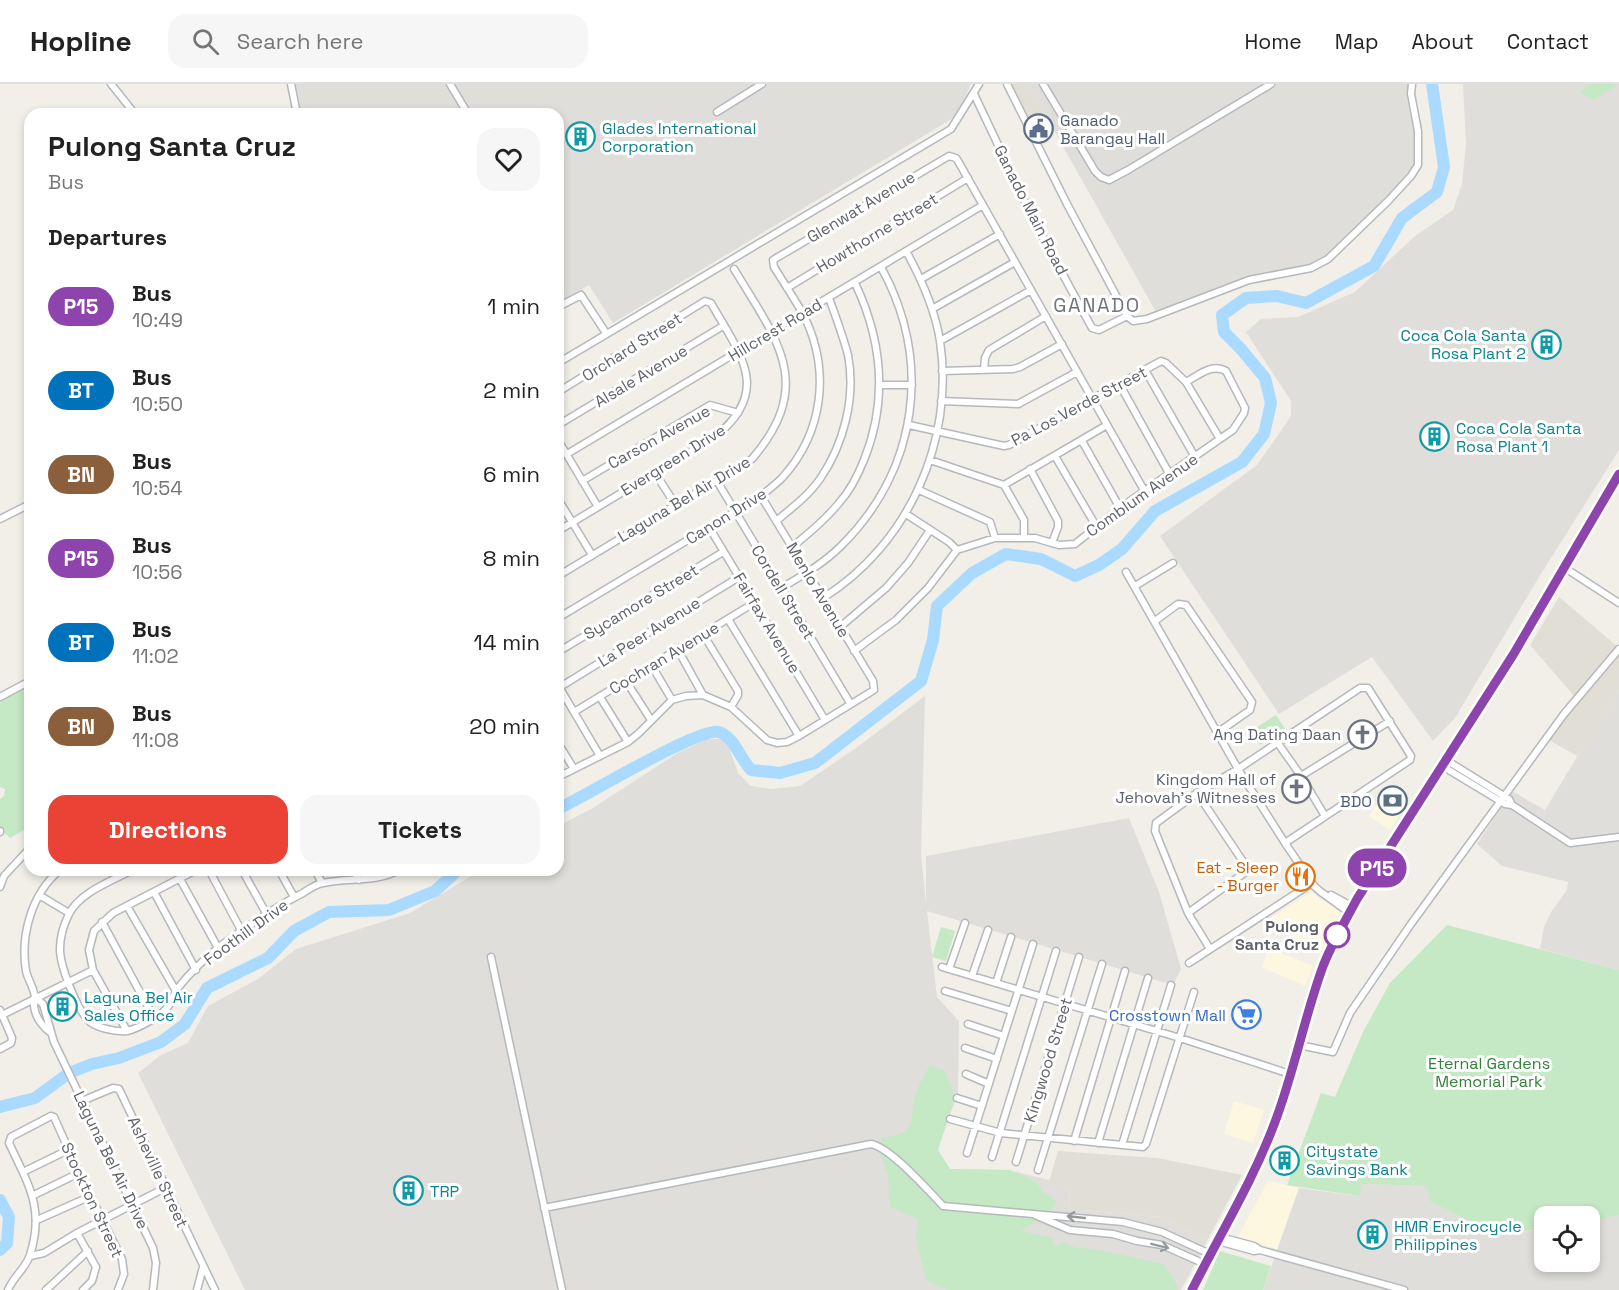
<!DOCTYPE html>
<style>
:root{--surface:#fff;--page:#f6f6f6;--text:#222;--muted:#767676;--line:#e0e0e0;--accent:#ea4335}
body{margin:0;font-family:"Space Grotesk",sans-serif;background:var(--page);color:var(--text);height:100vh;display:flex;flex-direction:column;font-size:22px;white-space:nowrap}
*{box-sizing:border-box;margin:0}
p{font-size:20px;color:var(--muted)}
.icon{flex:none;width:33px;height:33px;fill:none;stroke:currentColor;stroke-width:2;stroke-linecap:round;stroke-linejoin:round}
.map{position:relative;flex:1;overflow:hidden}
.details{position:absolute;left:24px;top:24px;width:540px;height:768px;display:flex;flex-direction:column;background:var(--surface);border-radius:18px;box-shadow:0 3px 9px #0003}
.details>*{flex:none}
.badge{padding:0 12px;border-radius:20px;font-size:21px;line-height:39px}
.buttons{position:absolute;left:1534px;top:1122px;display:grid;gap:12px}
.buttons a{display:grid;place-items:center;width:66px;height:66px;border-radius:12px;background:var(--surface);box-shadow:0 3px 9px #0003;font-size:30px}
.map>.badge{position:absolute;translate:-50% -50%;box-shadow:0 0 0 3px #fff}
h2{padding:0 24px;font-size:22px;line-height:54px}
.round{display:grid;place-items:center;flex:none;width:63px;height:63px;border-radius:18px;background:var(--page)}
.summary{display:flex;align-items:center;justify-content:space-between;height:102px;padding:0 24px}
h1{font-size:28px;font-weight:600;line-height:45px}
.button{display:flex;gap:12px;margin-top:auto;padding:12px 24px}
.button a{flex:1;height:69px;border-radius:18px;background:var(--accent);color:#fff;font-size:24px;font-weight:600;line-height:69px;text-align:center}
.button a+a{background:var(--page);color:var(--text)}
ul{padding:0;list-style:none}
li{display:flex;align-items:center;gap:18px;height:84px;padding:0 24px}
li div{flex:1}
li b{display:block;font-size:22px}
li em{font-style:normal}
li .badge{min-width:66px;font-weight:700;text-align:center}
header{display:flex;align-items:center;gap:36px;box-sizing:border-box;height:84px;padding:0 30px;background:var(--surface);border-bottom:2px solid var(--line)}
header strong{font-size:28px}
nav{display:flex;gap:33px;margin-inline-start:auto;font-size:21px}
.search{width:420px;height:54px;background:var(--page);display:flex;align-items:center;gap:15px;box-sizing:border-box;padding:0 21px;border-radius:18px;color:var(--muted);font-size:22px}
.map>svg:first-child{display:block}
</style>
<header>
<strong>Hopline</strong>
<div class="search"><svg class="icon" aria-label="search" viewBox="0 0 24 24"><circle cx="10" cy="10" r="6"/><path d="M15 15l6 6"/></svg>Search here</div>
<nav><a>Home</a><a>Map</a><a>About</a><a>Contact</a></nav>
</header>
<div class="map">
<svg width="1619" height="1206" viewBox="0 0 1619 1206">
<rect width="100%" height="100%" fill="#f1efe8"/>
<path fill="#fef7e0" d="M 1386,704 L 1408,717 L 1390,746 L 1369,732 Z
M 1311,808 L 1340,828 L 1322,865 L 1289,852 L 1267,836 Z
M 1269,864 L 1313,882 L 1305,902 L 1262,883 Z
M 1234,1017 L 1264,1026 L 1253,1059 L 1224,1050 Z
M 1268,1097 L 1299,1104 L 1277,1165 L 1238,1153 Z"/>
<path fill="#e0deda" d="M 287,0 L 971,0 L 960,25 L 950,36 L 613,239 L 589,201 L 558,219 L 558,30 L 292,30 Z
M 1028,0 L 1410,0 L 1407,14 L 1414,47 L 1415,81 L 1364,137 L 1325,173 L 1298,184 L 1259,190 L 1238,196 L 1156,228 Z
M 1463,0 L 1619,0 L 1619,366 L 1539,493 L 1455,634 L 1433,657 L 1372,573 L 1279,630 L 1160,452 L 1257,381 L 1291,332 L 1291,317 L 1246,248 L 1261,235 L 1298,233 L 1355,208 L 1415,152 L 1453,126 L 1462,100 L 1466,60 Z
M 1619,607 L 1619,886 L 1540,865 L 1544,843 L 1551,828 L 1567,806 L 1568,798 L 1502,782 L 1477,760 L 1512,707 L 1545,726 L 1581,666 L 1597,647 L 1604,629 Z
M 925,612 L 921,770 L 926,820 L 926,772 L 1129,734 L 1159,808 L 1181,885 L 1173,901 L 927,827 L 937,913 L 959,937 L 958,1009 L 937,1066 L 950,1085 L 1009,1086 L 1049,1096 L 1048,1101 L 1070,1103 L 1069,1125 L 1161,1133 L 1207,1157 L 1181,1206 L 245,1206 L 138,989 L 161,971 L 188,959 L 208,922 L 258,895 L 296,865 L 410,829 L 481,786 L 558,786 L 558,742 L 593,724 L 676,670 L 707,655 L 726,655 L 738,689 L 751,702 L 772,705 L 800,702 L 856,664 Z
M 1362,1100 L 1428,1102 L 1506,1149 L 1545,1145 L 1545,1178 L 1590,1178 L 1590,1138 L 1619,1131 L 1619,1206 L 1263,1206 L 1299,1104 L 1358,1112 Z"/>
<path fill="#e1ded6" d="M 1010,0 L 1028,0 L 1048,35 L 1030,42 Z
M 1559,513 L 1618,563 L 1575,613 L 1530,561 Z
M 1619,568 L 1619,607 L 1604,629 L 1598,647 L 1584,666 L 1581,666 L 1577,672 L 1547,655 Z
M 1058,1067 L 1157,1074 L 1242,1091 L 1207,1157 L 1161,1133 L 1069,1125 L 1070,1104 L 1048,1101 Z"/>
<path fill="#c5e8c5" d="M 1589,0 L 1618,0 L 1594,16 L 1580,8 Z
M 30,601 L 30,753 L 24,746 L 10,754 L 0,745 L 0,715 L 4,712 L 5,705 L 0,703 L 0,618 Z
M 1276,631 L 1285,645 L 1260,661 L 1251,647 Z
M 1447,841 L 1619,886 L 1619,1131 L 1590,1138 L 1590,1132 L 1545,1132 L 1545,1145 L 1494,1149 L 1430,1117 L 1427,1102 L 1362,1100 L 1359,1112 L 1287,1101 L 1321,1009 L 1335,1013 L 1364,946 L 1390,899 Z
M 941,843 L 955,847 L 946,877 L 932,873 Z
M 930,981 L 945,987 L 955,1013 L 938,1066 L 950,1085 L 1009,1086 L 1036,1097 L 1042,1108 L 1051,1112 L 1056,1119 L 1048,1130 L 1021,1147 L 1053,1154 L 1053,1163 L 1064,1158 L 1076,1164 L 1095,1165 L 1163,1180 L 1174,1195 L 1178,1206 L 947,1206 L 926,1196 L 916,1154 L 918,1135 L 890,1123 L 888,1092 L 881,1070 L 881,1054 C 921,1050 907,1035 917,1007 C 920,998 926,989 930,981 Z
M 1220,1167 L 1271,1182 L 1263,1206 L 1203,1206 Z"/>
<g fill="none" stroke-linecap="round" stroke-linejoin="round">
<path stroke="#aadaff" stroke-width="12" d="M 558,725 C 584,713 699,643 719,648 C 733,652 741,675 751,686 L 780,689 L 815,679 L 921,597 L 933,556 L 937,522 L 972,489 L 1006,470 L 1041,475 L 1075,492 L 1099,481 L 1122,465 L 1155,427 L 1242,378 L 1264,350 L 1271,319 L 1265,294 L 1241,265 L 1224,248 L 1222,231 L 1246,214 L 1277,212 L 1306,219 L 1374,182 L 1402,134 L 1437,108 L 1444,83 L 1432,0
M 0,1023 L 35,1014 L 69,989 L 92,980 L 119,974 L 161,958 L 185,940 L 207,904 L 268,874 L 294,847 L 329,828 L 389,826 L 435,807 L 458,786
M 0,1116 L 9,1133 L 7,1159 L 0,1166"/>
<defs>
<path id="street" d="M 111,0 L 135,30
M 291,0 L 297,30
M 450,0 L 468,30
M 1007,0 L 1067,120 L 1127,232
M 1043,0 L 1095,87 L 1101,93 L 1109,96 L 1128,86 L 1271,0
M 974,10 L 1036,141 L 1092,244 L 1099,246 L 1127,232 L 1133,237 L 1147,235 L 1249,196 L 1311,184 L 1328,175 L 1388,117 L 1411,92 L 1418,81 L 1418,47 L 1411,10 L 1412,0
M 717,28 L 762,0
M 921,195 L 1000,150
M 787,204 L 968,94
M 558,223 L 581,211 L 606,249
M 932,225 L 1015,178
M 940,257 L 1031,206
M 558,279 L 951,45 L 979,0
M 984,285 L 985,274 L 989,266 L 1046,232
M 1145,286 L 1195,373
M 942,287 L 1013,285 L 1020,283 L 1062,260
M 1186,298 L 1220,355
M 880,301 L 912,301
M 1120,301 L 1170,391
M 558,308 L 705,217 L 711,219 C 739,269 773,306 716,352 L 558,447
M 941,317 L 1018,320 L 1077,288
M 558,341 L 723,242
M 558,356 L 598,423
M 1082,357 L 1120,424
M 567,370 L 983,121
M 1055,372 L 1096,442
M 930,376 L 1004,401 L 1107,341
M 1030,385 L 1058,437 L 1058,443 L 1052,459
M 655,389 L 675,420
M 582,397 L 710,321 L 738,329
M 717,397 L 850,619
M 1004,401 L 1024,436 L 1024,453
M 919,406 L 990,438 L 995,454
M 558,415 L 592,471
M 906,430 L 949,458 L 957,466
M 0,435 L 30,420
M 776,437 C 792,424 808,412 820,395 C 844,360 856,313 848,271 C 843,252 836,233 829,214
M 709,443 L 825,636
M 792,463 C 809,449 825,436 839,419 C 850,407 858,391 864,376 C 888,316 882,256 855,199
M 1565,484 L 1619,519
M 1126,488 L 1238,685 L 1285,759 L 1314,802 L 1321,808 L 1350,829
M 558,492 L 752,375 C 816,300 777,256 734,185
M 1135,502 L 1173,479
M 781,504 C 802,492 824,479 841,462 C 918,386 933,277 881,183
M 823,514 C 908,461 955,357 940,257 C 935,225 922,196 906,167
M 558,534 L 761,412 C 768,406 776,400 782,394 C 824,348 831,285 803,230 C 794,214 784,199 774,183 L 773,176 L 949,72 L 956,74 L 958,77 L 1145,408
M 728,535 L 799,652
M 1155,537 L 1178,520 L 1186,521 L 1252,618 L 1250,626 L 1217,649
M 840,543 L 886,504 L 908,479 L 930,446
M 703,550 L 738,607 L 738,611 L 731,623
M 678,566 L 703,611
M 854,567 L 896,536 L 928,504 L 957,466 L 995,454 L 1035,454 L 1059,461 L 1075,460 L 1120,424 L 1233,346 L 1244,329 L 1245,324 L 1226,287 C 1212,279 1199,291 1186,298 L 1166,279 L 1161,277 L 1009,361 L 1004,362 L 909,341
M 558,568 L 723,468
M 652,582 L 672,616
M 626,597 L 651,636
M 558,601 L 600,672
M 560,603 L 739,493
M 0,613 L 30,597
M 600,613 L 628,658
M 574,628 L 754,519
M 1277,658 L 1301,692 L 1325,732
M 558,659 L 574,685
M 1446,676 L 1509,715 L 1512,721
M 1442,682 L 1505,720 L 1512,721 L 1570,759 L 1619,753
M 1301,692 L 1390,637
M 558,693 L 628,658 L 639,649 L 672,616 L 686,612 L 703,611 L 731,623 L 767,656 L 777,659 L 787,658 L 799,652 L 874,606 L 873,597 L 761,412
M 0,747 L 0,748
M 132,786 C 112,797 80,808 69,830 C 64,840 60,853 60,865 C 60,882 76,923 88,936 C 95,944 116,948 127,947 C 137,945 159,933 166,925 C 172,920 173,911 177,905 C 189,890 204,875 219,863 C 246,843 273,824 303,809 C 309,805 316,800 323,799 C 349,793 375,799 399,786
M 209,786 L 242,848
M 242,786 L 266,829
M 279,786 L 294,813
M 315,786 L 322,799
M 353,786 L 359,796
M 180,795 L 218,864
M 0,803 L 4,792 L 30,764
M 154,808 L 196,886
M 39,811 L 69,829
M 1331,811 L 1353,823
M 127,822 L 176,907
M 1188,829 L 1247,787 L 1246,782 L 1197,709
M 102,838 L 154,934
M 1210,865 L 1188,829 L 1155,747 L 1156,739 L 1197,709 L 1238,685 L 1360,604 L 1368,604 L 1411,672 L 1410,676 L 1285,759
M 491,873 L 562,1206
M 1189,879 L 1312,799
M 942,883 L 1180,954 L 1290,990
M 949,885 L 965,839
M 972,892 L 988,846
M 996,899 L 1011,853
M 945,907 L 1012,927
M 36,914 L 43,920 L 54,958 L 153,1164 L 156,1179 L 153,1206
M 0,926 L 12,954 L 11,959 L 0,965
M 0,932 L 93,886
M 968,940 L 1004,952
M 127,947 L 93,886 L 89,866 L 94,847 L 113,829 L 196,786
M 51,949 C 42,942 35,934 34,922 C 34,918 36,917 35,913 C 34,904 28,896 26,887 C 20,851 32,809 60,786
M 1299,961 L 1333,968 L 1350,929 L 1411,840 L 1564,630 L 1619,565
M 965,964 L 997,975
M 966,990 L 989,1000
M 957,1014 L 982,1022
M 82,1017 L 113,1004 L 119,1005 L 215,1206
M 950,1035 L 1001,1049 L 1143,1063 L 1146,1060 L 1194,908
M 1074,1057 L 1125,887
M 1098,1059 L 1148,894
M 1122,1061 L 1171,901
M 967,1069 L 1033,860
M 992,1073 L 1056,867
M 1016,1078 L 1079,873
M 1038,1086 L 1102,880
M 23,1088 L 68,1066
M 34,1111 L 79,1089
M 544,1124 L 871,1060 C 890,1063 929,1107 943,1122 L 1123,1138 L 1162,1148 L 1210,1170
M 1035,1131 L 1070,1146 L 1113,1150 L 1137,1157 L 1162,1161 L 1205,1180
M 37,1136 L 91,1112
M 77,1149 L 96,1183 L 92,1197 L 83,1206
M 1220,1153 L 1254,1162 L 1260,1166
M 1218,1157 L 1254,1167 L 1260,1166 L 1404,1206
M 30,1172 L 44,1169 L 77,1149 L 165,1104
M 8,1206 C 13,1193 26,1184 30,1171 C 45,1124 28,1100 9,1059 L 11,1053 L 51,1032 L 54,1033 L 79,1089 L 122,1175 L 124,1190 L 118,1206
M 46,1206 L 88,1167
M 197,1206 L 203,1183"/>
<path id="primary" d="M 1192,1206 C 1223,1146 1255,1093 1278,1029 C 1296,981 1305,929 1324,881 C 1333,858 1345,837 1357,815 L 1513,571 L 1619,390"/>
</defs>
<use href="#street" stroke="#b5b8bc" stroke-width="9"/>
<use href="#primary" stroke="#f2c960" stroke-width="12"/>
<use href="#street" stroke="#fff" stroke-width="6"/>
<use href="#primary" stroke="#fff2af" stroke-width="9"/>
</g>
<defs><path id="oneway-shaft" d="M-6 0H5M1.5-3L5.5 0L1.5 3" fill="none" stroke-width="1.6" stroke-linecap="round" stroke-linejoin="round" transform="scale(1.5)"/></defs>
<g stroke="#979a9d">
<use href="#oneway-shaft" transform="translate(1076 1133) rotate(-174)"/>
<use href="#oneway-shaft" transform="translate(1160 1162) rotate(14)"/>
</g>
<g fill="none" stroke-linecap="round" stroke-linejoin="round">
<defs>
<path id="line" d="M 1192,1206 C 1220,1150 1253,1097 1275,1038 C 1294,988 1304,935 1322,885 C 1331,860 1345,838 1357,815 L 1513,571 L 1619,390"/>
</defs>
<use href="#line" stroke="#fff" stroke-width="14"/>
<use href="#line" stroke="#8e44ad" stroke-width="9"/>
</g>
<defs>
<symbol id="civic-ring" viewBox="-11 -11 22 22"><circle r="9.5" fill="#fff" stroke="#5c6f8a" stroke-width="1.5"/><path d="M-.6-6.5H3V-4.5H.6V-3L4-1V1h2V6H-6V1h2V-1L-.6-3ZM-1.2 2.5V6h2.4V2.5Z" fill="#5c6f8a"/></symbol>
<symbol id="building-ring" viewBox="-11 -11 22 22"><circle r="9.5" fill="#fff" stroke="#0f9aa8" stroke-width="1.5"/><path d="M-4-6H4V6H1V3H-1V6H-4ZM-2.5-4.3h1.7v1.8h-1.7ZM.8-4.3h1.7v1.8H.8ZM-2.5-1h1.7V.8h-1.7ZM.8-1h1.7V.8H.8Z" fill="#0f9aa8"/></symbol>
<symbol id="church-ring" viewBox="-11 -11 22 22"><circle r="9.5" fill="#fff" stroke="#6b7280" stroke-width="1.5"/><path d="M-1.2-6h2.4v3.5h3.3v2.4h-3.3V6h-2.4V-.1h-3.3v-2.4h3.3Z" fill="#6b7280"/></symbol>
<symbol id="bank-ring" viewBox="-11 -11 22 22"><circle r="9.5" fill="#fff" stroke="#5c6f8a" stroke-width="1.5"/><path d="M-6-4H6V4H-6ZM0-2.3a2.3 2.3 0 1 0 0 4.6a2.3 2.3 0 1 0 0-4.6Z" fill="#5c6f8a"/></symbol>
<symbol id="restaurant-ring" viewBox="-11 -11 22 22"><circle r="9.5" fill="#fff" stroke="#e8710a" stroke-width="1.5"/><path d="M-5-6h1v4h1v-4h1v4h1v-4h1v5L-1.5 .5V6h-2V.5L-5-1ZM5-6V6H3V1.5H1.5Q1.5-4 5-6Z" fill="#e8710a"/></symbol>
<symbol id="supermarket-ring" viewBox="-11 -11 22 22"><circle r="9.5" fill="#fff" stroke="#3f7fe0" stroke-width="1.5"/><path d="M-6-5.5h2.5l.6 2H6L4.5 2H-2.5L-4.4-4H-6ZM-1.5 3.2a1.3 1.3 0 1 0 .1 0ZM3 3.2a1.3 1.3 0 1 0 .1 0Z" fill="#3f7fe0"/></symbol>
</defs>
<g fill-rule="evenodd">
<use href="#civic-ring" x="1022" y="28" width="33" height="33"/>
<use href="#building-ring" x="564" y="36" width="33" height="33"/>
<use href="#building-ring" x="1530" y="244" width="33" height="33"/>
<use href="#building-ring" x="1418" y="336" width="33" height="33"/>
<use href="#church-ring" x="1346" y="634" width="33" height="33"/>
<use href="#church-ring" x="1280" y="688" width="33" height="33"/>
<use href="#bank-ring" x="1376" y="700" width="33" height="33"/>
<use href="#restaurant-ring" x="1284" y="776" width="33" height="33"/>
<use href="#building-ring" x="46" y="906" width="33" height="33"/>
<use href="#supermarket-ring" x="1230" y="914" width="33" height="33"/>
<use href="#building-ring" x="1268" y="1060" width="33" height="33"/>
<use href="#building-ring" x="392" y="1090" width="33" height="33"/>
<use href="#building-ring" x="1356" y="1134" width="33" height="33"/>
</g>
<circle fill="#fff" stroke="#8e44ad" stroke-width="3" cx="1337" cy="851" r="12"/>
<g text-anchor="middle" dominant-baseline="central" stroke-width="6" stroke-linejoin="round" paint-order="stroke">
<g font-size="16" fill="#4e5e75" stroke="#fff" text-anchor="start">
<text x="1060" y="36">Ganado<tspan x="1060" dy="18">Barangay Hall</tspan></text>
<text x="1372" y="717" text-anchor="end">BDO</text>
</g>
<g font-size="16" fill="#0d838f" stroke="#fff" text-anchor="start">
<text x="602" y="44">Glades International<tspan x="602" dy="18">Corporation</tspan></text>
<text x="1526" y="251" text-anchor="end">Coca Cola Santa<tspan x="1526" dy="18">Rosa Plant 2</tspan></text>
<text x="1456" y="344">Coca Cola Santa<tspan x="1456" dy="18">Rosa Plant 1</tspan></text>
<text x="84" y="913">Laguna Bel Air<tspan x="84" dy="18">Sales Office</tspan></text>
<text x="1306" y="1067">Citystate<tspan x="1306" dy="18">Savings Bank</tspan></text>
<text x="430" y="1107">TRP</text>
<text x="1394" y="1142">HMR Envirocycle<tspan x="1394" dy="18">Philippines</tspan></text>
</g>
<g font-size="16" fill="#5f6368" stroke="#fff">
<text transform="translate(861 123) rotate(-31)">Glenwat Avenue</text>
<text transform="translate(1031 126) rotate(63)">Ganado Main Road</text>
<text transform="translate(877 149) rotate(-31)">Howthorne Street</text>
<text transform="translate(775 246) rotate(-31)">Hillcrest Road</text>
<text transform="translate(632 263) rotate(-32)">Orchard Street</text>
<text transform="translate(641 292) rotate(-31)">Alsale Avenue</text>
<text transform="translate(1079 322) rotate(-28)">Pa Los Verde Street</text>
<text transform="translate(659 353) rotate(-29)">Carson Avenue</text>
<text transform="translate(673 376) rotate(-32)">Evergreen Drive</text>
<text transform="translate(1142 411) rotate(-35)">Comblum Avenue</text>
<text transform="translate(684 415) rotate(-31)">Laguna Bel Air Drive</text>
<text transform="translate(726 432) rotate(-32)">Canon Drive</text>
<text transform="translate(818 506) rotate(59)">Menlo Avenue</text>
<text transform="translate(783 508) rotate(59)">Cordell Street</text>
<text transform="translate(641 518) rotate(-31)">Sycamore Street</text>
<text transform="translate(767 539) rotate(59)">Fairfax Avenue</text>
<text transform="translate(649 548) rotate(-32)">La Peer Avenue</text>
<text transform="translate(664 574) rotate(-31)">Cochran Avenue</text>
<text transform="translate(246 848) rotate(-36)">Foothill Drive</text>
<text transform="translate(1048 976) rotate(-73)">Kingwood Street</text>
<text transform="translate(111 1076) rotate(64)">Laguna Bel Air Drive</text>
<text transform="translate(158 1088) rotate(65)">Asheville Street</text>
<text transform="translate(92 1116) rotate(65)">Stockton Street</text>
</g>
<g font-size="16" fill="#5b616d" stroke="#fff" text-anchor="end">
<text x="1341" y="650">Ang Dating Daan</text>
<text x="1276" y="695">Kingdom Hall of<tspan x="1276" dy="18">Jehovah's Witnesses</tspan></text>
</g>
<g font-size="16" fill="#c56008" stroke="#fff" text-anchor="end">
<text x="1279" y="783">Eat - Sleep<tspan x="1279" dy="18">- Burger</tspan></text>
</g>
<g font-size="16" font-weight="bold" fill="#5f6368" stroke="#fff" text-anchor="end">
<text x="1319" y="842">Pulong<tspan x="1319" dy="18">Santa Cruz</tspan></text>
</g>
<g font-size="16" fill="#366cbe" stroke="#fff" text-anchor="end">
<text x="1226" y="931">Crosstown Mall</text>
</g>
<g font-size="16" fill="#348238" stroke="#fff">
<text x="1489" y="979">Eternal Gardens<tspan x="1489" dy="18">Memorial Park</tspan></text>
</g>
<g font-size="20" letter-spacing="1.5" fill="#70757a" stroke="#fff">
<text x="1097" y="221">GANADO</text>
</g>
</g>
</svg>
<div class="buttons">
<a><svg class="icon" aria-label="locate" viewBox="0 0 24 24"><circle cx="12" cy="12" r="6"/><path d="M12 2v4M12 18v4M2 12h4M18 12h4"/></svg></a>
</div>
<b class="badge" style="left:1377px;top:784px;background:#8e44ad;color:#fff">P15</b>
<section class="details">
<div class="summary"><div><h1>Pulong Santa Cruz</h1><p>Bus</p></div><a class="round"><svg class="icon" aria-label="heart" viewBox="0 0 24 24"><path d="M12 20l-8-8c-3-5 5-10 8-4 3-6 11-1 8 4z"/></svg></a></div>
<h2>Departures</h2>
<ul>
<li><span class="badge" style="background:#8e44ad;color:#fff">P15</span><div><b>Bus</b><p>10:49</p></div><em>1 min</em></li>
<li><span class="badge" style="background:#0072bc;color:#fff">BT</span><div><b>Bus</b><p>10:50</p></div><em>2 min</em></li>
<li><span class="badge" style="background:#8b5e3c;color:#fff">BN</span><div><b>Bus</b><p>10:54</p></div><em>6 min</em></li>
<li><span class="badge" style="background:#8e44ad;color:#fff">P15</span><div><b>Bus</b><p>10:56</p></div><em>8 min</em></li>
<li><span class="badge" style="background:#0072bc;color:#fff">BT</span><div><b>Bus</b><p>11:02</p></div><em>14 min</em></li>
<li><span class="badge" style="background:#8b5e3c;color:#fff">BN</span><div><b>Bus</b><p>11:08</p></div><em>20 min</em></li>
</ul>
<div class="button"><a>Directions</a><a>Tickets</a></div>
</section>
</div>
